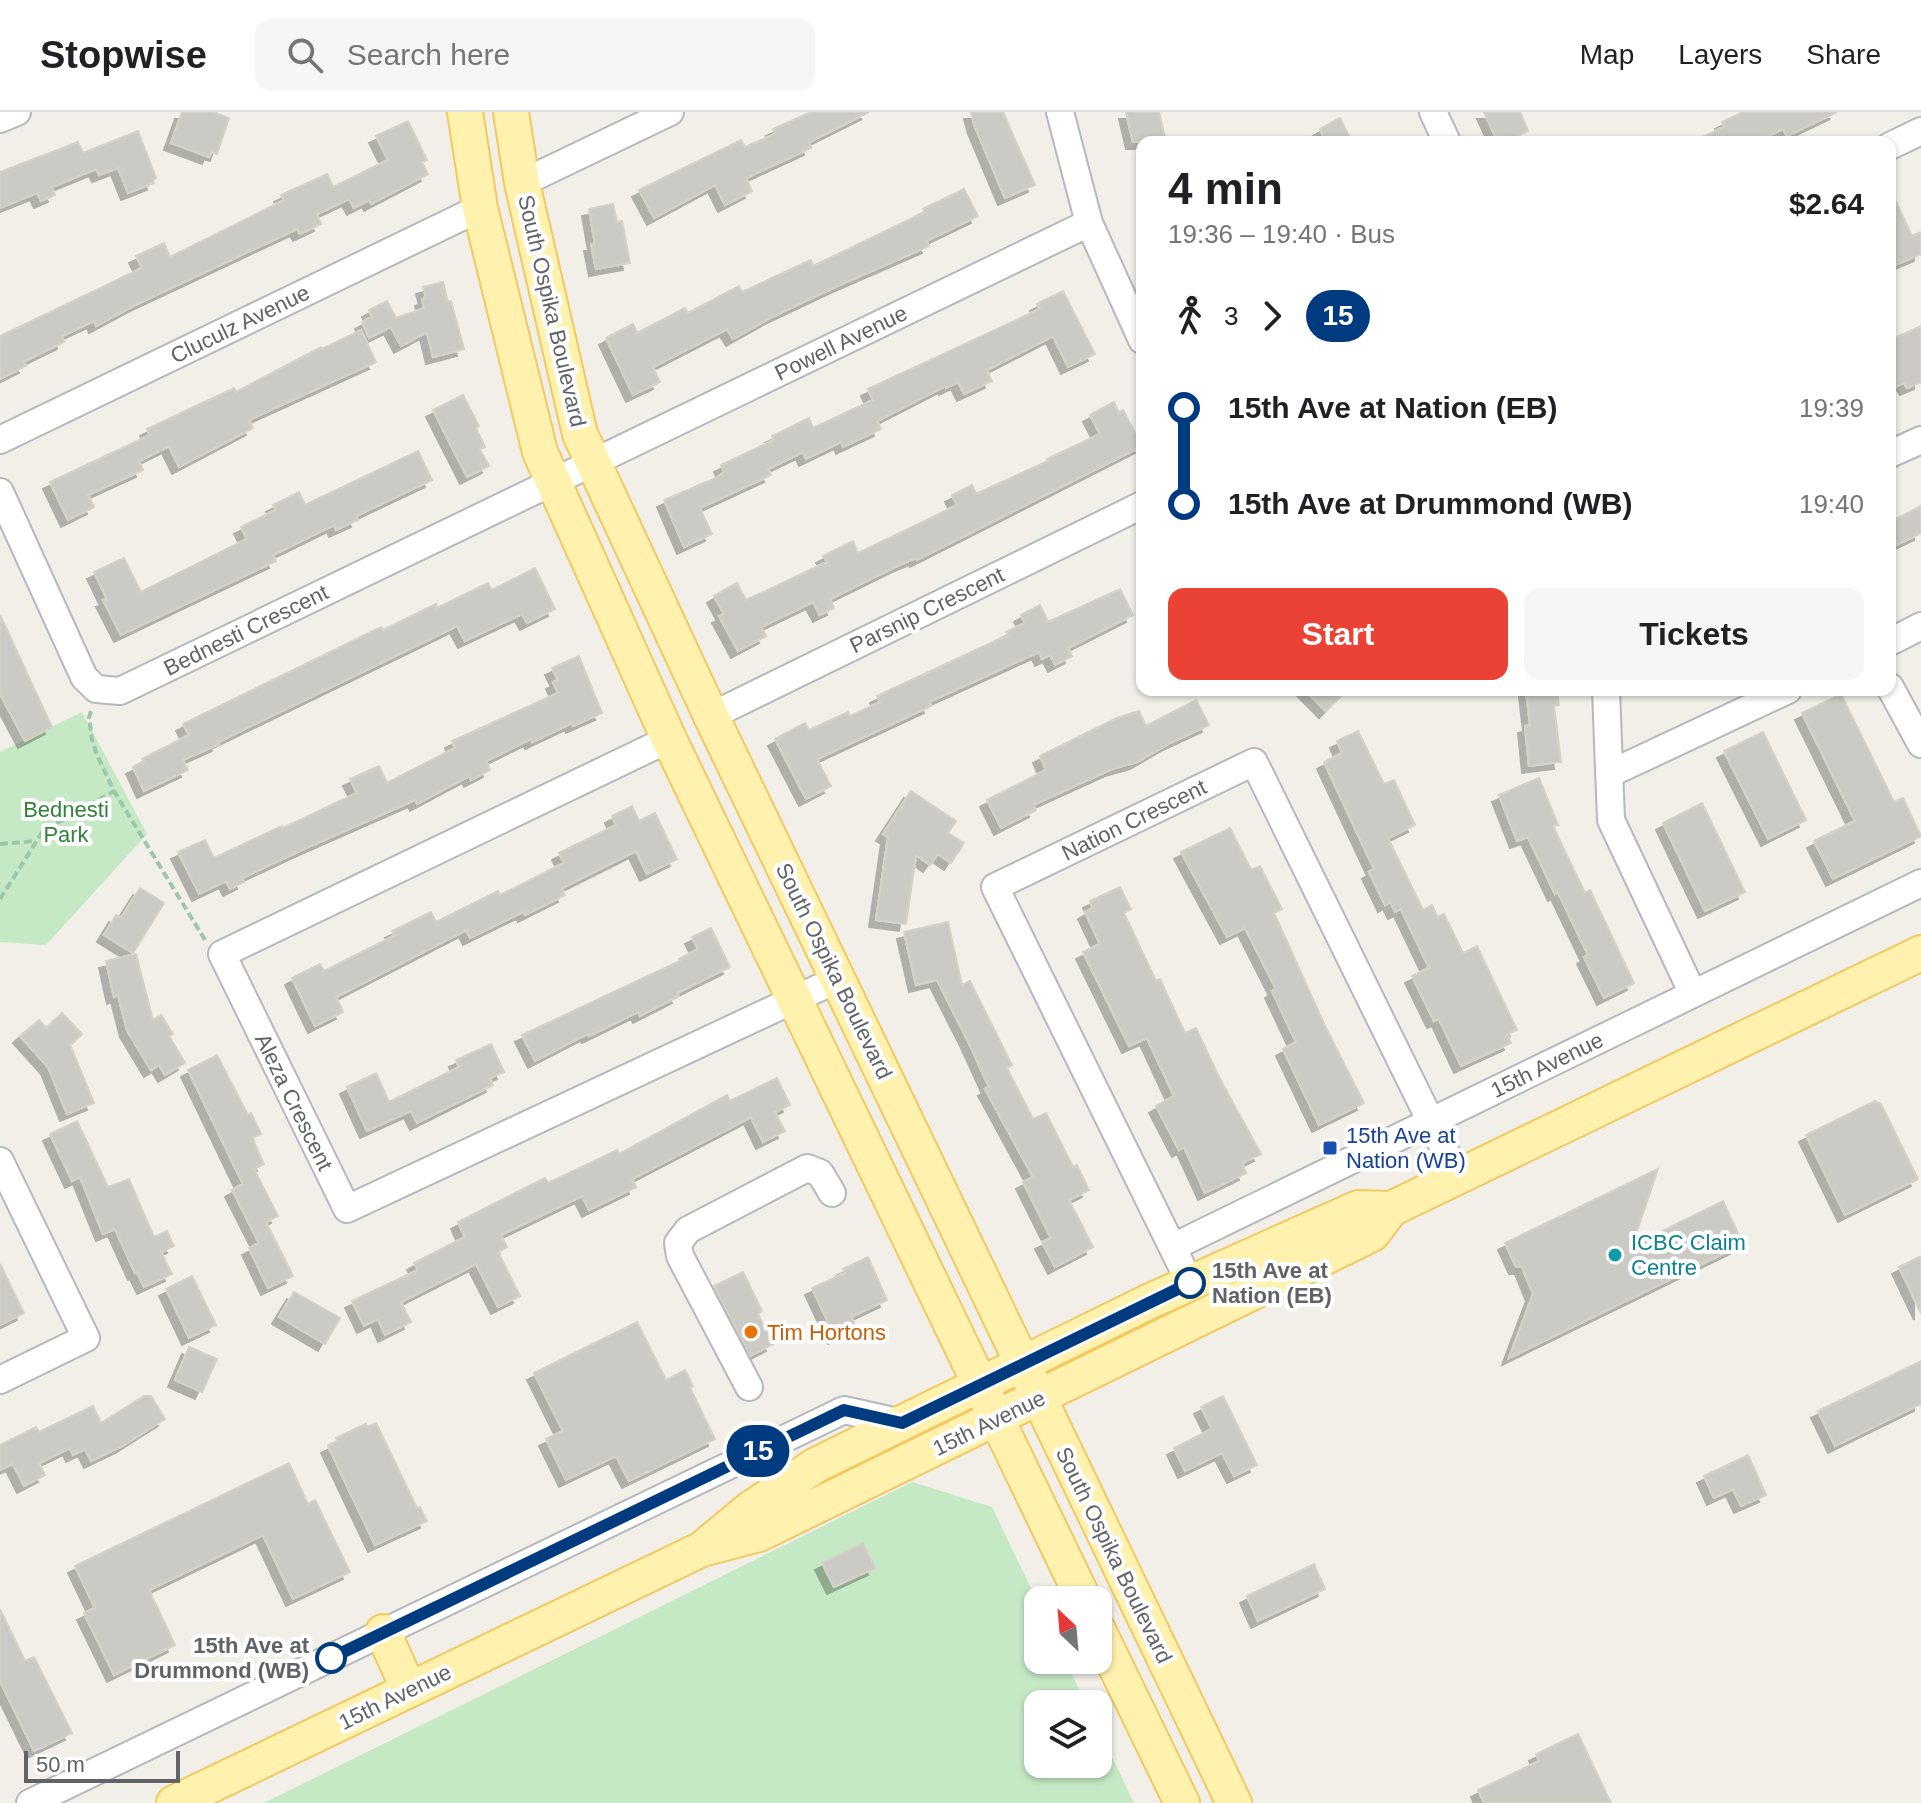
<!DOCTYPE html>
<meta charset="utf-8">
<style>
:root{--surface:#fff;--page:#f6f6f6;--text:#202124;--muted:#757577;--line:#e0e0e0;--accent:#ea4335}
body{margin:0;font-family:Arial,sans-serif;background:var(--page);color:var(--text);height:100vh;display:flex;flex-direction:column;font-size:30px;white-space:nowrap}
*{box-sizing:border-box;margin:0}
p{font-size:26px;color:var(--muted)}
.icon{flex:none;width:44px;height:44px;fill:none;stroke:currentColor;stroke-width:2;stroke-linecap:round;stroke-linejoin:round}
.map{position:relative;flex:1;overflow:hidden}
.panel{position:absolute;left:1136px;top:24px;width:760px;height:560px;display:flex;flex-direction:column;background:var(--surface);border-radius:16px;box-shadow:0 2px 6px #0004}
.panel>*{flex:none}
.badge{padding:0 16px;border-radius:26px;font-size:28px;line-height:52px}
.needle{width:52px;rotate:334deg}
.controls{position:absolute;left:1024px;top:1474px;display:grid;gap:16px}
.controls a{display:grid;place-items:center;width:88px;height:88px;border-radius:16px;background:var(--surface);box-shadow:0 2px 6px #0004;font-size:40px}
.scale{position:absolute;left:24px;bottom:20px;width:156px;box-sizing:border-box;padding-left:8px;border:4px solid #5f6368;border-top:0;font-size:22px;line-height:28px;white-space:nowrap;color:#5f6368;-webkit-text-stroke:6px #fff;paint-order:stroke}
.map>.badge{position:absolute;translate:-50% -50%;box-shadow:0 0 0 4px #fff}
.legs{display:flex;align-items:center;gap:12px;height:88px;padding:0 32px;font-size:26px}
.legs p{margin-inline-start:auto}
.summary{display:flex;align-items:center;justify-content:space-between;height:136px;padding:0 32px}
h1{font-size:44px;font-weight:600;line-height:60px}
.primary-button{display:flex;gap:16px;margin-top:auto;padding:16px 32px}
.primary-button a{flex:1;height:92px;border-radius:16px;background:var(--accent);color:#fff;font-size:32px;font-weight:600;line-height:92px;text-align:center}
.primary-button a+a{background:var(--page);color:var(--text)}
ul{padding:0 32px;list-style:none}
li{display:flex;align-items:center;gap:28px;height:96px;font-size:30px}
li i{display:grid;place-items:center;width:12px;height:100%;margin:0 10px;background:currentColor}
li i::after{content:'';width:20px;height:20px;margin:-10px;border:6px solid;border-radius:50%;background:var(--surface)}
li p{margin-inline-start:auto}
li:first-child i{background:linear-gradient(#0000 50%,currentColor 0)}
li:last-child i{background:linear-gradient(currentColor 50%,#0000 0)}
header{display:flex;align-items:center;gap:48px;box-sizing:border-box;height:112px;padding:0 40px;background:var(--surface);border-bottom:2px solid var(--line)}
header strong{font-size:38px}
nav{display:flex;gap:44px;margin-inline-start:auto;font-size:28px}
.search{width:560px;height:72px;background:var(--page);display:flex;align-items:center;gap:20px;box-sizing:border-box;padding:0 28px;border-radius:16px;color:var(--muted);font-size:30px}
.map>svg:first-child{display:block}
</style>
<header>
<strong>Stopwise</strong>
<div class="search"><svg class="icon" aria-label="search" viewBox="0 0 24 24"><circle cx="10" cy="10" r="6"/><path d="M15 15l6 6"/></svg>Search here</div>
<nav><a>Map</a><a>Layers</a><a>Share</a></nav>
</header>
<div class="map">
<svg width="1921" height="1691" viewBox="0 0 1921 1691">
<defs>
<filter id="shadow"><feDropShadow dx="-7" dy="7" stdDeviation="0" flood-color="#0004"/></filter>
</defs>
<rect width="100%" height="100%" fill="#f1efe8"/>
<path fill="#c5e8c5" d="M 82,600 L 147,722 L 46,833 L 0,830 L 0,640 Z
M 912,1370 L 992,1395 L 1038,1491 L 1038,1548 L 1065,1548 L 1086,1592 L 1038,1592 L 1038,1652 L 1098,1652 L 1098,1616 L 1134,1691 L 264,1691 Z"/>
<path fill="#cccac5" stroke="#d6d1c6" stroke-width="2" filter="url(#shadow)" d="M 182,0 L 213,0 L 229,6 L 217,42 L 211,40 L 209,45 L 171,31 Z
M 811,0 L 869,0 L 809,30 L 811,36 L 746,66 L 752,79 L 725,93 L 715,73 L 654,106 L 639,78 L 741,28 L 745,35 L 775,22 L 773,17 Z
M 971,0 L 1003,0 L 1035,73 L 1005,86 L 975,15 Z
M 1126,0 L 1159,0 L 1166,30 L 1133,30 Z
M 1484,0 L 1520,0 L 1528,19 L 1504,30 L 1498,30 Z
M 1743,0 L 1837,0 L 1787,24 L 1783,17 L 1756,30 L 1692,30 L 1724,15 L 1722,10 Z
M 1340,6 L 1352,30 L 1326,30 L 1320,17 Z
M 408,9 L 427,48 L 422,50 L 428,62 L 371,92 L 369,88 L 354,96 L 349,87 L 317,102 L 321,112 L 300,122 L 297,117 L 135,193 L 96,214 L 94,209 L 62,224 L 64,230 L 23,250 L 26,254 L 0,267 L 0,224 L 142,156 L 136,144 L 164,131 L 170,145 L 284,88 L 281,83 L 327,62 L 333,75 L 388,48 L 376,24 Z
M 138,19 L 156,66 L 153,68 L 154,71 L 128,81 L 118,56 L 99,63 L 96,57 L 52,75 L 55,83 L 41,89 L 37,81 L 0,96 L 0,60 L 78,30 L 83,41 Z
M 964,77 L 978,104 L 926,129 L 929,134 L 833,176 L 772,205 L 733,227 L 727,217 L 653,255 L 660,270 L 633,283 L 606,226 L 633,212 L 637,221 L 685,196 L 688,201 L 739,174 L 742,180 L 811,148 L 813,154 L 925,100 L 923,97 Z
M 1890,77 L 1912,124 L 1921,120 L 1921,142 L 1890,155 Z
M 613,92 L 617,110 L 622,109 L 630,151 L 596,157 L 591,132 L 595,132 L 589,97 Z
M 443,170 L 448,190 L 451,189 L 464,237 L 433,245 L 427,220 L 401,234 L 391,215 L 369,226 L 362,210 L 372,205 L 369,198 L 387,189 L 396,206 L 424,196 L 422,187 L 426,186 L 423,175 Z
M 1063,179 L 1095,242 L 1068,255 L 1053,224 L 987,258 L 992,269 L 964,282 L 958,270 L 946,276 L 945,274 L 877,309 L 881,317 L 843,335 L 841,330 L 806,347 L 803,340 L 768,357 L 771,363 L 700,396 L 712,422 L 684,435 L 664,388 L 716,366 L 724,360 L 721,353 L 774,328 L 772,324 L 809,306 L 813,316 L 873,288 L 868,277 L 1040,197 L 1037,192 Z
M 1921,214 L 1921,270 L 1907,276 L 1904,271 L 1890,277 L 1890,228 Z
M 361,218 L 376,250 L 249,308 L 253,316 L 179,355 L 169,334 L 139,349 L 143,358 L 88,383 L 94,395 L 68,408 L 50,370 L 150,323 L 147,317 L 234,276 L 236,280 L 321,235 L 322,237 Z
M 463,283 L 479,314 L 476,316 L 485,335 L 480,337 L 489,354 L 467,365 L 433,298 Z
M 1114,290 L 1119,301 L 1123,298 L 1142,334 L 917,448 L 916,446 L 897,454 L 830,487 L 834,496 L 820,503 L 813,490 L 761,515 L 766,524 L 738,539 L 719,504 L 724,502 L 714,484 L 737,471 L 746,488 L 827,450 L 823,444 L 853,429 L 858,441 L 925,409 L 957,393 L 952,383 L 972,373 L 976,382 L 1048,349 L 1047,347 L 1100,322 L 1090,303 Z
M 418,339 L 432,368 L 356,404 L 358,408 L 336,418 L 334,413 L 273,443 L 276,449 L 121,523 L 103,488 L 107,487 L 94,460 L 124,446 L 141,480 L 247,427 L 241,415 L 276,398 L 273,393 L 299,380 L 305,393 Z
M 1921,394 L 1921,421 L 1890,436 L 1890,410 Z
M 535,456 L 555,497 L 527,511 L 522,502 L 465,529 L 457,514 L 218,630 L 219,632 L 183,648 L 188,658 L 144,679 L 133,655 L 144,650 L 142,647 L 189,623 L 183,612 L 381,515 L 383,518 L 436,492 L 437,496 L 488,471 L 492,478 Z
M 1120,477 L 1133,503 L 1068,536 L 1072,544 L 1055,553 L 1050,543 L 1042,547 L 1039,540 L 929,590 L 931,594 L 817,647 L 831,674 L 806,687 L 775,627 L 805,611 L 809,618 L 848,600 L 850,604 L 880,590 L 877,584 L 1008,523 L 1006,520 L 1025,511 L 1021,503 L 1040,493 L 1048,510 Z
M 0,503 L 52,615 L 25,629 L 0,582 Z
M 579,544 L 602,601 L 573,614 L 572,611 L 532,630 L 531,627 L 486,649 L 490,658 L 471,668 L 469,664 L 417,692 L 415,688 L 306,736 L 242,766 L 244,770 L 230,777 L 226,769 L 199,782 L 178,740 L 205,728 L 214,746 L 282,714 L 283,716 L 357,681 L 350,667 L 379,654 L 387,671 L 455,636 L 452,629 L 558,581 L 553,570 L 558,568 L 552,556 Z
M 1305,578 L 1347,578 L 1326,599 Z
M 1526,578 L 1557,578 L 1559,593 L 1554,594 L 1561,650 L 1529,654 L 1525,614 L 1530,613 Z
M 1841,582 L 1894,690 L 1903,686 L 1921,724 L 1833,767 L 1814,729 L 1855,709 L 1802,601 Z
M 1196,588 L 1209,613 L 1170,631 L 1137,650 L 1112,657 L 1033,693 L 1036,698 L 1001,716 L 987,688 L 1046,658 L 1040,644 L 1117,606 L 1139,599 L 1146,614 Z
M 1358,619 L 1384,672 L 1394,668 L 1415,713 L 1388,726 L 1423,798 L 1432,793 L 1437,805 L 1444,802 L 1463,841 L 1477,834 L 1517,918 L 1507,922 L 1511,931 L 1461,954 L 1439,907 L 1434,909 L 1412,864 L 1429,856 L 1401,797 L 1395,800 L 1390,790 L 1385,793 L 1369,760 L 1374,757 L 1324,650 L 1342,641 L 1337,629 Z
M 1763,620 L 1806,708 L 1768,727 L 1724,639 Z
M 1539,666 L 1558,713 L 1553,714 L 1585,781 L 1590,778 L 1634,871 L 1604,886 L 1584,845 L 1588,843 L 1558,780 L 1555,782 L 1528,725 L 1517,729 L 1499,683 Z
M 911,679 L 956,709 L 948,721 L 964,731 L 951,751 L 938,742 L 930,753 L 916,743 L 906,812 L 876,808 L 888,725 L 883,722 Z
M 1702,691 L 1745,780 L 1705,799 L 1663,711 Z
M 632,694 L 639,709 L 655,701 L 677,747 L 647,762 L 636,739 L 562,776 L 565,783 L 525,803 L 523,800 L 470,826 L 466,818 L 336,885 L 343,900 L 315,914 L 292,866 L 320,852 L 324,859 L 394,824 L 392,819 L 431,800 L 436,810 L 498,779 L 500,783 L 564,751 L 559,741 L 616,713 L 612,704 Z
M 1230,716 L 1251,758 L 1260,754 L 1282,797 L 1274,801 L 1326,916 L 1364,991 L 1319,1013 L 1283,937 L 1296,930 L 1272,879 L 1276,877 L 1245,816 L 1227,825 L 1181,740 Z
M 1120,775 L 1131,797 L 1124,801 L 1156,869 L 1160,867 L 1185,921 L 1196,916 L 1220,967 L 1261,1042 L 1242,1051 L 1246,1061 L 1205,1081 L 1184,1035 L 1179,1038 L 1156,994 L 1174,984 L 1147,926 L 1129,934 L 1083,840 L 1100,832 L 1085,800 L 1093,796 L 1090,789 Z
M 140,776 L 164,791 L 133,841 L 104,823 L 116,803 L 121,806 Z
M 948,810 L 962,873 L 970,869 L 1012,953 L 1007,956 L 1033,1007 L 1046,1001 L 1073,1055 L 1077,1053 L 1089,1078 L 1069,1088 L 1093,1135 L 1055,1155 L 1042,1130 L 1051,1126 L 1023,1070 L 1033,1065 L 985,977 L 989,975 L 968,929 L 937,868 L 916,873 L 904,820 Z
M 711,816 L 730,855 L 677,881 L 679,884 L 640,904 L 638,900 L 589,924 L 587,922 L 535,949 L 522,923 L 680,849 L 679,847 L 698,837 L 692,825 Z
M 136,842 L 153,908 L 161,903 L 173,922 L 169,924 L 185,951 L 165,963 L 159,953 L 151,958 L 127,918 L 118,883 L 114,885 L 106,849 Z
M 62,901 L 82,922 L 70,933 L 94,991 L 67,1002 L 48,955 L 20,924 L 39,908 L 46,916 Z
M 491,932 L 504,960 L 490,966 L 493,973 L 417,1011 L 411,999 L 367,1019 L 347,975 L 376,961 L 389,990 L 459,955 L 456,948 Z
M 217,943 L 248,1003 L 251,1001 L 261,1022 L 252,1026 L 264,1052 L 254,1057 L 278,1104 L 266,1110 L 293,1164 L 268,1176 L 249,1136 L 259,1131 L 232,1078 L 243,1072 L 188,958 Z
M 777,966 L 790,993 L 775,1000 L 785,1019 L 763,1030 L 751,1005 L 632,1067 L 636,1075 L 589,1098 L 582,1084 L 501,1123 L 507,1135 L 498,1140 L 520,1184 L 498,1195 L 476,1152 L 401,1190 L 411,1210 L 385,1223 L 378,1207 L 364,1214 L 352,1189 L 418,1158 L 414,1151 L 465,1125 L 458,1110 L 545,1066 L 548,1071 L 617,1038 L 619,1042 L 727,983 L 730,989 Z
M 1875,989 L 1881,992 L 1918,1067 L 1845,1103 L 1806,1023 Z
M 77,1009 L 108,1075 L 129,1067 L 154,1125 L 167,1119 L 174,1134 L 161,1140 L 172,1162 L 144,1175 L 137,1160 L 135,1161 L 115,1117 L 103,1122 L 80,1065 L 72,1069 L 50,1022 Z
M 1658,1057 L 1632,1134 L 1723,1089 L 1743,1132 L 1509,1246 L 1533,1182 L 1522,1155 L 1516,1155 L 1505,1131 Z
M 1921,1144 L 1921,1201 L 1899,1155 Z
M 868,1145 L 887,1188 L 851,1205 L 856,1215 L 835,1225 L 812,1176 L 845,1161 L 843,1157 Z
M 0,1152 L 24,1201 L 0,1213 Z
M 743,1160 L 762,1199 L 758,1202 L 773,1232 L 750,1244 L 714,1174 Z
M 192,1164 L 216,1213 L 189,1226 L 166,1177 Z
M 294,1180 L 340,1206 L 325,1232 L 279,1205 Z
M 637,1210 L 666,1268 L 685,1258 L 693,1274 L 690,1276 L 715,1327 L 629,1369 L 616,1344 L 566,1368 L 546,1327 L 563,1319 L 534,1261 Z
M 189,1235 L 217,1247 L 202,1280 L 175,1268 Z
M 1921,1249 L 1921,1292 L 1835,1334 L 1818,1299 Z
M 144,1284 L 151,1284 L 165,1307 L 122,1334 L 91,1349 L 85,1337 L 73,1343 L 70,1336 L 39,1351 L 45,1363 L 24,1374 L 13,1352 L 0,1358 L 0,1333 L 36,1315 L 39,1320 L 93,1294 L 101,1311 Z
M 1223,1284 L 1257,1353 L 1234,1364 L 1222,1341 L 1185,1359 L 1174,1336 L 1212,1317 L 1201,1295 Z
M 376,1311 L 417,1396 L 420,1395 L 427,1409 L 375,1433 L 328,1334 L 338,1329 L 336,1326 L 366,1312 L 367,1315 Z
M 1748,1343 L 1766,1383 L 1741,1394 L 1733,1377 L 1714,1386 L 1704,1364 Z
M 289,1351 L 308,1392 L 315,1388 L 350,1460 L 293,1487 L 263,1423 L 149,1478 L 175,1533 L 114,1563 L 84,1501 L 95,1496 L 75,1454 Z
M 863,1431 L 875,1456 L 834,1475 L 822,1451 Z
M 1314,1452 L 1325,1477 L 1258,1509 L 1247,1484 Z
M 0,1497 L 25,1549 L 34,1545 L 72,1621 L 34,1639 L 0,1569 Z
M 1578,1622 L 1611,1691 L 1484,1691 L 1478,1678 L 1539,1649 L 1536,1642 Z"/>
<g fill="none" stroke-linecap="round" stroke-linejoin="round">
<defs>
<path id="minor" d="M 1060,0 L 1089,111 L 1142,228
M 1433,0 L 1447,30
M 0,7 L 17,0
M 1890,34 L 1921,19
M 522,71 L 670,0
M 0,328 L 480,96
M 1890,342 L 1921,328
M 0,380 L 84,565 L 96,577 L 120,579 L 1089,111
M 1890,530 L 1921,514
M 1890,575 L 1921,632
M 1606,578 L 1611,708 L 1693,882
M 711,604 L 1142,393
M 669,627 L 222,842 L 347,1097 L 838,867
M 1609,662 L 1788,578
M 0,1049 L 86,1226 L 0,1268
M 1173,1135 L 1921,771
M 1190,1171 L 995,775 L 1254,650 L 1458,1065
M 749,1275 L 680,1144 L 678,1131 L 688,1118 L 807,1056 L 820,1061 L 832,1081
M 30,1691 L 844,1298 L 902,1311"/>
<path id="major" d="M 465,0 L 480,96 L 540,340 L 669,627 L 1084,1488
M 511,0 L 522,71 L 580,322 L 711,604 L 1234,1691
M 702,1437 L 750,1397 L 816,1353 L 1148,1190 L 1358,1096 L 1391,1097 L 1921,841
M 1098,1518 L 1182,1691
M 383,1520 L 409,1578
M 174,1691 L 702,1437 L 759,1422 L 1372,1122 L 1391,1097"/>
</defs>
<use href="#minor" stroke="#b5b8bc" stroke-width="30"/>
<use href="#major" stroke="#f2c960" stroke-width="38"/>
<path stroke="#9cc7a9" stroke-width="4" stroke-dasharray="8 4" stroke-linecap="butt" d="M 91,599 L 89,605 L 92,628 L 97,643 L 114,679 L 205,828
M 0,732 L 36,729
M 0,787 L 43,719 L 114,679"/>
<use href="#minor" stroke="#fff" stroke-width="26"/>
<use href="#major" stroke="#fff2af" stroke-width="34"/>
</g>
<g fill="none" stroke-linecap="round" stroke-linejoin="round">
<defs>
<path id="line-1" d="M 331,1546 L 844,1298 L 902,1311 L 1190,1171"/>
</defs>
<use href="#line-1" stroke="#fff" stroke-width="18"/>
<use href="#line-1" stroke="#003b80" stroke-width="12"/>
</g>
<rect fill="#1a4fb4" stroke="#fff" stroke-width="3" x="1322" y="1028" width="16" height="16" rx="4"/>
<circle fill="#0f9aa8" stroke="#fff" stroke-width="3" cx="1615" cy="1143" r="8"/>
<g fill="#fff" stroke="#003b80" stroke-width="4">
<circle cx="1190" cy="1171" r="14"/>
<circle cx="331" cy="1546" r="14"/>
</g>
<circle fill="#e8710a" stroke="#fff" stroke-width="3" cx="751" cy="1220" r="8"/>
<g text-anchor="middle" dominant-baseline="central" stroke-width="8" stroke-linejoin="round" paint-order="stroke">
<g font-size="22" fill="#5f6368" stroke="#fff">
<text transform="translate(552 199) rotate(77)">South Ospika Boulevard</text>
<text transform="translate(240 212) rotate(-26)">Cluculz Avenue</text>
<text transform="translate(841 231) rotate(-26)">Powell Avenue</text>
<text transform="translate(927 498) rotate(-26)">Parsnip Crescent</text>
<text transform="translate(246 518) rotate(-26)">Bednesti Crescent</text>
<text transform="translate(1134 708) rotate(-26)">Nation Crescent</text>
<text transform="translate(834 859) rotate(64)">South Ospika Boulevard</text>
<text transform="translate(1547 953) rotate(-26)">15th Avenue</text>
<text transform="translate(294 990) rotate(64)">Aleza Crescent</text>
<text transform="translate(989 1311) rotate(-26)">15th Avenue</text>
<text transform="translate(1114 1443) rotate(64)">South Ospika Boulevard</text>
<text transform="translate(395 1585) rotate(-26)">15th Avenue</text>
</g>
<g font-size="22" fill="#348238" stroke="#fff">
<text x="66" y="697">Bednesti<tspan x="66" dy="25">Park</tspan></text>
</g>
<g font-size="22" fill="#164399" stroke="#fff" text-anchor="start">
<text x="1346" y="1023">15th Ave at<tspan x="1346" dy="25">Nation (WB)</tspan></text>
</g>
<g font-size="22" fill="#0d838f" stroke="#fff" text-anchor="start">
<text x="1631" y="1130">ICBC Claim<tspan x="1631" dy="25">Centre</tspan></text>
</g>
<g font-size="22" font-weight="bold" fill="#5f6368" stroke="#fff" text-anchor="start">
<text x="1212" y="1158">15th Ave at<tspan x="1212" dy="25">Nation (EB)</tspan></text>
<text x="309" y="1533" text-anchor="end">15th Ave at<tspan x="309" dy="25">Drummond (WB)</tspan></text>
</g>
<g font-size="22" fill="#c56008" stroke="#fff" text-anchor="start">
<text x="767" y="1220">Tim Hortons</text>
</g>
</g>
</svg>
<div class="controls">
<a><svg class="needle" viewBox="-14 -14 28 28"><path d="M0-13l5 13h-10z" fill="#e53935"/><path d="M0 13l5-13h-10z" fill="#757577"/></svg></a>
<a><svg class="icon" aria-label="layers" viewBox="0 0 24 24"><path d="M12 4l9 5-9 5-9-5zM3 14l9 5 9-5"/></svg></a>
</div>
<div class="scale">50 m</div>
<b class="badge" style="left:758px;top:1339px;background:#003b80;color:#fff">15</b>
<section class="panel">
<div class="summary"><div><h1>4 min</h1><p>19:36 – 19:40 · Bus</p></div><b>$2.64</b></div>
<div class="legs"><svg class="icon" aria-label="walk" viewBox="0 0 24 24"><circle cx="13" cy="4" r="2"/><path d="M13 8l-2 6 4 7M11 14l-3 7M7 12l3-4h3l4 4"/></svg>3<svg class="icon" aria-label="forward" viewBox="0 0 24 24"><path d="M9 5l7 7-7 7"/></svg><b class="badge" style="background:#003b80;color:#fff">15</b></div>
<ul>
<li><i style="color:#003b80"></i><b>15th Ave at Nation (EB)</b><p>19:39</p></li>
<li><i style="color:#003b80"></i><b>15th Ave at Drummond (WB)</b><p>19:40</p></li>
</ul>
<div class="primary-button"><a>Start</a><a>Tickets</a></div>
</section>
</div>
